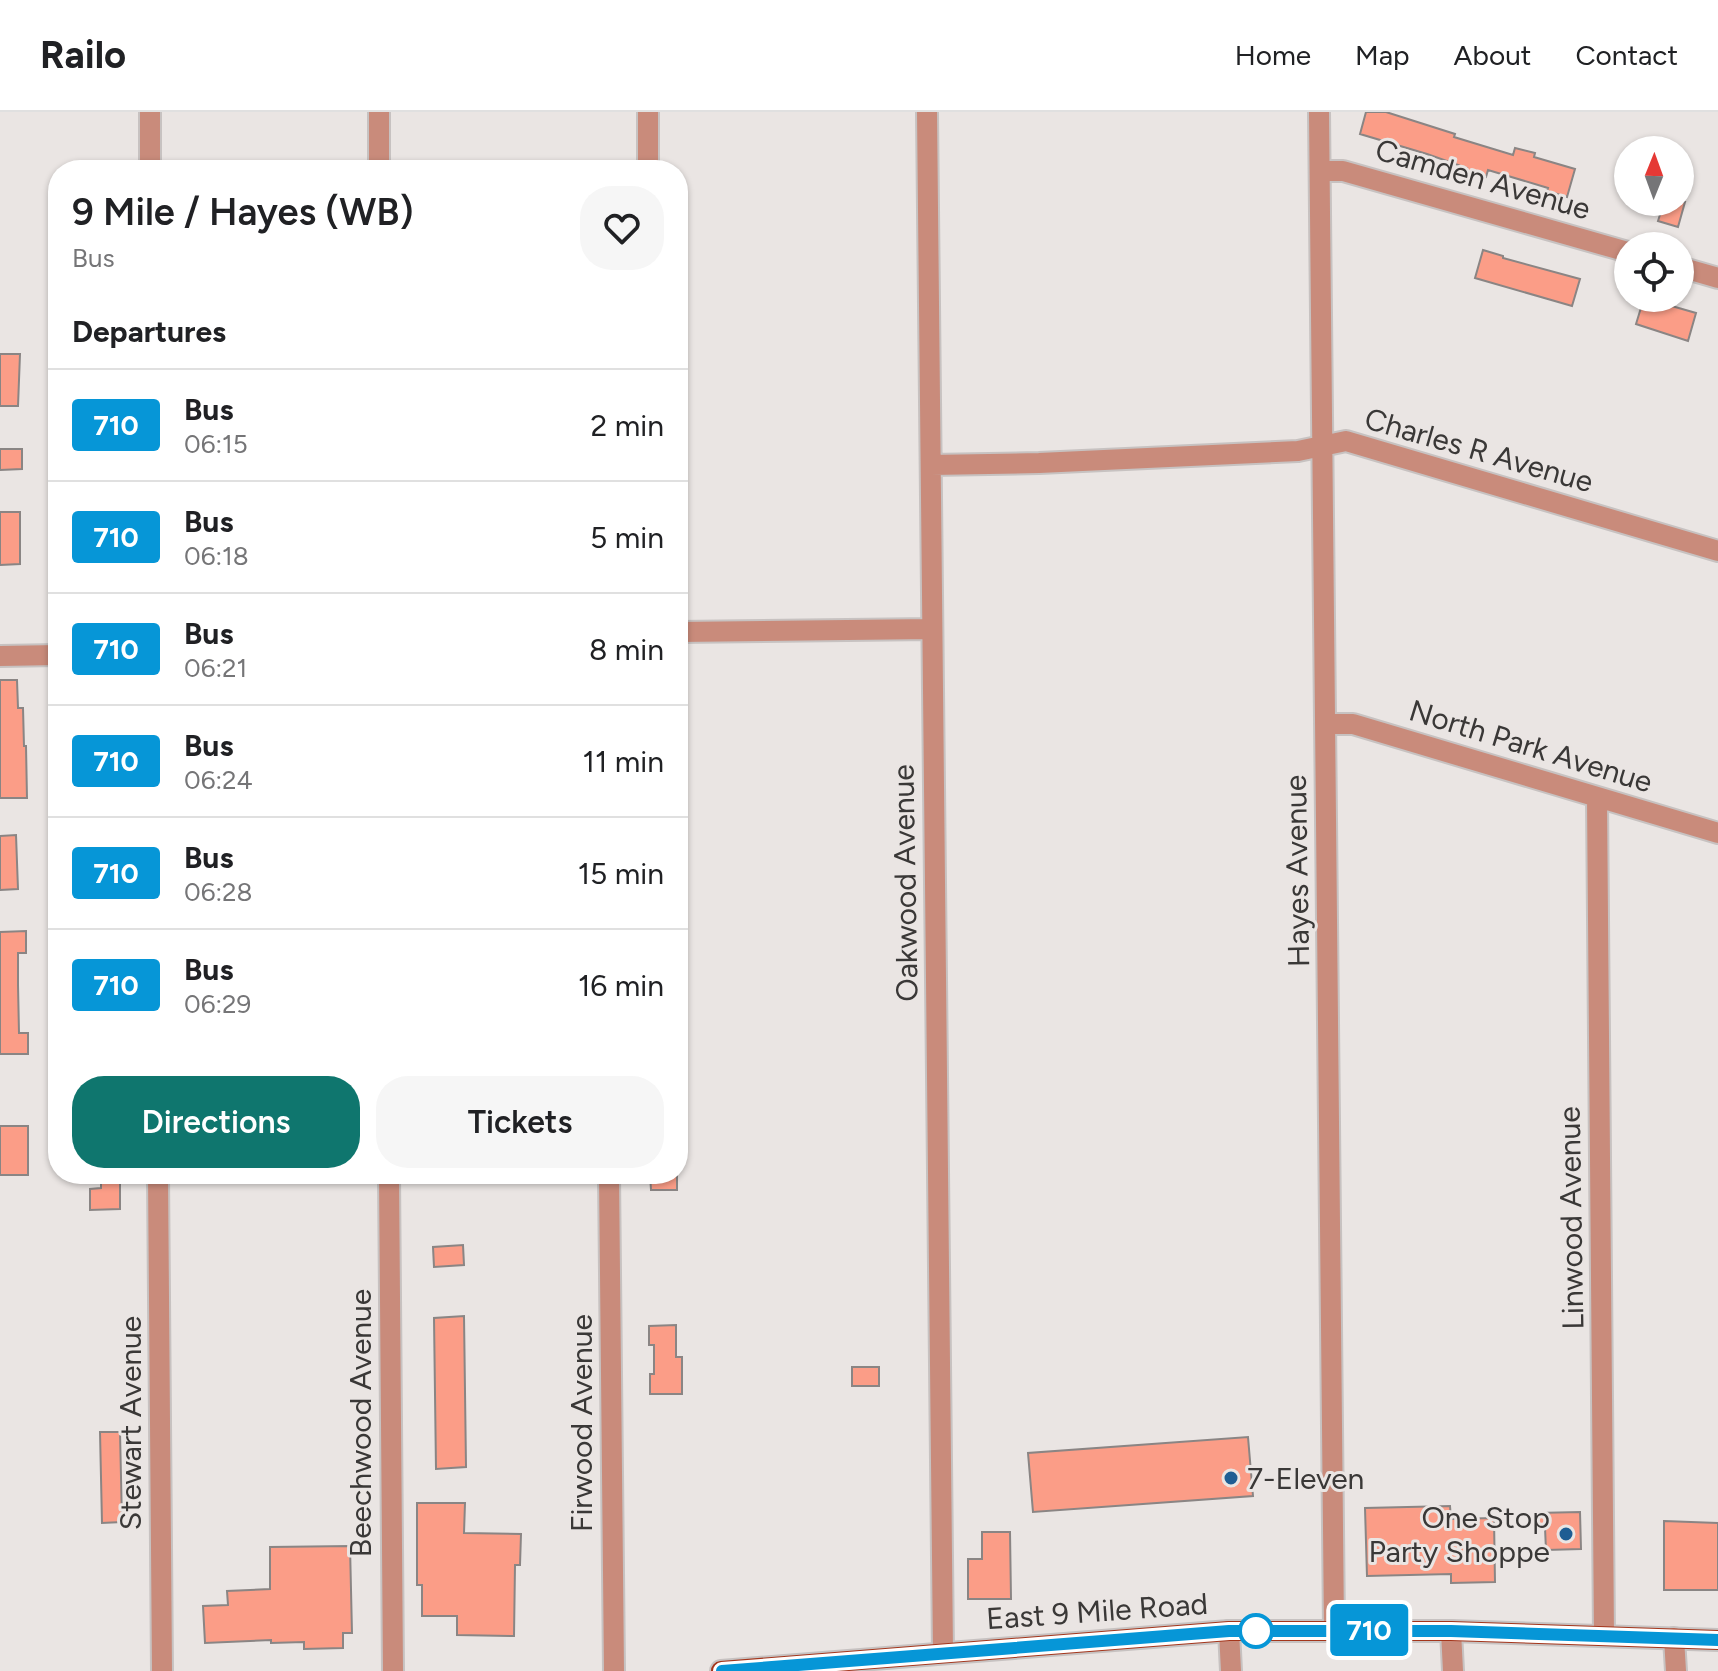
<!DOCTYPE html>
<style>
:root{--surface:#fff;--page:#f6f6f6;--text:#202124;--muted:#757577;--line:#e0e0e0;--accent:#0f766e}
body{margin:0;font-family:Figtree,sans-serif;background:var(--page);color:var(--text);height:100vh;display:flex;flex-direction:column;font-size:30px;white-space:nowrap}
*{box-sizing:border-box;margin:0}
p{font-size:26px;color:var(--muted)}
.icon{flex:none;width:44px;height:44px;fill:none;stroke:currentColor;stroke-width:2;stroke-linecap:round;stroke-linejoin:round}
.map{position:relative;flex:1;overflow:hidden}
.sheet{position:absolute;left:48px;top:48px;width:640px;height:1024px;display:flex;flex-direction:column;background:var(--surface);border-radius:32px;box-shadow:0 2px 6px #0004}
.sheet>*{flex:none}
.badge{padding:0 16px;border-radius:6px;font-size:28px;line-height:52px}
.needle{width:52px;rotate:1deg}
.tools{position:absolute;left:1614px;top:24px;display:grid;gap:16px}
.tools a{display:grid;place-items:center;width:80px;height:80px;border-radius:50%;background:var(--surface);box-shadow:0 2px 6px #0004;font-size:40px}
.map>.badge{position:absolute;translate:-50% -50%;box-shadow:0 0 0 4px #fff}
h2{padding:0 24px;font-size:30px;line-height:72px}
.round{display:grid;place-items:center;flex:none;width:84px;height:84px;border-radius:32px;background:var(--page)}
.headline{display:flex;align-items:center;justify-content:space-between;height:136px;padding:0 24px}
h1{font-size:38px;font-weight:600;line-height:60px}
.cta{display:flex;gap:16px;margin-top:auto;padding:16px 24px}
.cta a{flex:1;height:92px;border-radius:32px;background:var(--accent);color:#fff;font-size:32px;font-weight:600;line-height:92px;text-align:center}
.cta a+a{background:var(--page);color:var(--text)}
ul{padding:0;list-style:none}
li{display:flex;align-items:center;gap:24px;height:112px;padding:0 24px;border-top:2px solid var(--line)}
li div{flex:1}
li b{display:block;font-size:30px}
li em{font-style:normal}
li .badge{min-width:88px;font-weight:700;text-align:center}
header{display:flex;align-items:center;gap:48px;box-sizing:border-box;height:112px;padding:0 40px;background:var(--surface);border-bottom:2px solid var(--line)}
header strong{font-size:38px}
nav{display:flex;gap:44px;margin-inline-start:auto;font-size:28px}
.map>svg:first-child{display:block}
</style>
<header>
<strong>Railo</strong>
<nav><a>Home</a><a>Map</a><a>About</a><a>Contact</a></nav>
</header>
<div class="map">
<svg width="1718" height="1559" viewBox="0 0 1718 1559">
<rect width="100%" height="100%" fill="#eae5e3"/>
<path fill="#fb9d87" stroke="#8a8584" stroke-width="2" d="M 1366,0 L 1386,0 L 1455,22 L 1454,25 L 1513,43 L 1515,36 L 1535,41 L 1534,45 L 1575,57 L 1567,85 L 1547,79 L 1548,76 L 1488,58 L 1486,65 L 1466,59 L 1467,56 L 1427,42 L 1360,22 Z
M 1664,90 L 1685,90 L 1678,115 L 1658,109 Z
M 1483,138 L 1503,144 L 1503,146 L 1580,167 L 1572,194 L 1475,166 Z
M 1644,186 L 1696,201 L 1688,229 L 1636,212 Z
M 0,242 L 20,242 L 18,294 L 0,294 Z
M 0,337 L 22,337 L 22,357 L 0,358 Z
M 0,400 L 20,400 L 20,452 L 0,453 Z
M 0,568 L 17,568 L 18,596 L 23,596 L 24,634 L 26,634 L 27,686 L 0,686 Z
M 16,723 L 18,777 L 0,778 L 0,724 Z
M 26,819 L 26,841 L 18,841 L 18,873 L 19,921 L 28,921 L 28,942 L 0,942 L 0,820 Z
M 0,1014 L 28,1014 L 28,1063 L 0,1063 Z
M 101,1062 L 120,1062 L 120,1097 L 90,1098 L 90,1077 L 101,1076 Z
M 650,1062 L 677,1062 L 677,1078 L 651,1078 Z
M 463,1133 L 464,1153 L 434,1155 L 433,1135 Z
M 464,1204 L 466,1355 L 436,1357 L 434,1206 Z
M 676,1213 L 676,1245 L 682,1245 L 682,1282 L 650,1282 L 650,1262 L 654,1262 L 654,1233 L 649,1233 L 649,1214 Z
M 852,1255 L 879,1255 L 879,1274 L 852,1274 Z
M 100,1320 L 120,1320 L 122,1410 L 102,1411 Z
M 1248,1325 L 1253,1384 L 1033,1400 L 1028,1341 Z
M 417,1391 L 465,1391 L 464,1421 L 521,1422 L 520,1453 L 515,1453 L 514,1524 L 457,1523 L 457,1504 L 422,1504 L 422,1473 L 417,1473 Z
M 1450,1394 L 1451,1407 L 1494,1406 L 1495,1470 L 1451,1471 L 1451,1462 L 1367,1464 L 1365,1396 Z
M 1580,1400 L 1581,1437 L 1546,1438 L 1545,1416 L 1536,1416 L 1536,1401 Z
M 1664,1409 L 1718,1411 L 1718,1478 L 1664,1478 Z
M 982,1420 L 1010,1420 L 1011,1487 L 968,1487 L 968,1447 L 982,1447 Z
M 350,1434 L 352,1521 L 343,1521 L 343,1536 L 304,1537 L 304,1530 L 271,1531 L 271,1528 L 205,1531 L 203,1494 L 228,1493 L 227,1479 L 270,1477 L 270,1435 Z"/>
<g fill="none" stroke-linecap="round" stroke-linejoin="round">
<defs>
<path id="minor" d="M 150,0 L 150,58
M 379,0 L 379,58
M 648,0 L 648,58
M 927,0 L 943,1541
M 1319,0 L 1334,1517
M 1320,59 L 1343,59 L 1628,140
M 1680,155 L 1718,166
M 931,353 L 1039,351 L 1298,339 L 1346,329 L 1718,439
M 678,520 L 932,517
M 0,544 L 58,543
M 1325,612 L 1353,612 L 1718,721
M 1597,686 L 1604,1524
M 158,1062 L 162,1559
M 389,1062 L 393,1559
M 609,1062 L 614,1559
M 1229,1519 L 1231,1559
M 1451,1519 L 1453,1559
M 1674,1526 L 1676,1559"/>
<path id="major" d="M 721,1559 L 1229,1519 L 1451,1519 L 1718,1528"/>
</defs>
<use href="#minor" stroke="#c7c2c1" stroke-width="24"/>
<use href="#major" stroke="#c7c2c1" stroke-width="24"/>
<use href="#minor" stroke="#c98b7b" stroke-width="20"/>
<use href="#major" stroke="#a4351b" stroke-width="20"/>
</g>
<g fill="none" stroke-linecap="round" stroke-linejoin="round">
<defs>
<path id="line" d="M 722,1559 L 1229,1519 L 1451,1519 L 1718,1528"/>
</defs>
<use href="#line" stroke="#fff" stroke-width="18"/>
<use href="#line" stroke="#0696d7" stroke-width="12"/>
</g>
<g fill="#1f5d93" stroke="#eae5e3" stroke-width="3">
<circle cx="1231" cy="1366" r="8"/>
<circle cx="1566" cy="1422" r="8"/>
</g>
<circle fill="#fff" stroke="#0696d7" stroke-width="4" cx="1256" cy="1519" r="16"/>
<g text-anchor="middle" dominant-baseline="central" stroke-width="6" stroke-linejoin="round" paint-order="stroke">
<g font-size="30" fill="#3a3837" stroke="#eae5e3">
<text transform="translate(1483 67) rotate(16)">Camden Avenue</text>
<text transform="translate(1479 338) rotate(16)">Charles R Avenue</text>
<text transform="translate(1531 634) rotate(17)">North Park Avenue</text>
<text transform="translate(1297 759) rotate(-91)">Hayes Avenue</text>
<text transform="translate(905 771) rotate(-91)">Oakwood Avenue</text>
<text transform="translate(1571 1106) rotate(-91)">Linwood Avenue</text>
<text transform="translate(130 1311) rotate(-90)">Stewart Avenue</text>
<text transform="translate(360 1311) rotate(-90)">Beechwood Avenue</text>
<text transform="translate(581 1311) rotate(-90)">Firwood Avenue</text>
<text transform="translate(1097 1499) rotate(-4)">East 9 Mile Road</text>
</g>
<g font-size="30" fill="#3a3837" stroke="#eae5e3" text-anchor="start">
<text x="1247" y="1366">7-Eleven</text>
<text x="1550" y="1405" text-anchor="end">One Stop<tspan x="1550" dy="34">Party Shoppe</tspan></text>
</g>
</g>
</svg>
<div class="tools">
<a><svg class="needle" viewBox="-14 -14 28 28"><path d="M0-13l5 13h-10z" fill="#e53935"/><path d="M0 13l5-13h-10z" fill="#757577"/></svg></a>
<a><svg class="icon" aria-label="locate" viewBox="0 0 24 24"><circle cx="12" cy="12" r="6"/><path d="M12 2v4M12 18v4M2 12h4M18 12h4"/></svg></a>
</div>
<b class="badge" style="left:1369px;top:1518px;background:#0696d7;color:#fff">710</b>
<section class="sheet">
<div class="headline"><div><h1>9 Mile / Hayes (WB)</h1><p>Bus</p></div><a class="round"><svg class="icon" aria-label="heart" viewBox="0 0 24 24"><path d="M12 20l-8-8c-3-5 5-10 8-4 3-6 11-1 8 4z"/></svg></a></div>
<h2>Departures</h2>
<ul>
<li><span class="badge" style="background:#0696d7;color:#fff">710</span><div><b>Bus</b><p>06:15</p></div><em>2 min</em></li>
<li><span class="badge" style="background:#0696d7;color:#fff">710</span><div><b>Bus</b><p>06:18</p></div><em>5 min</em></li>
<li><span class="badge" style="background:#0696d7;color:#fff">710</span><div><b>Bus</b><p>06:21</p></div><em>8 min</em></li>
<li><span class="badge" style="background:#0696d7;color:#fff">710</span><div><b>Bus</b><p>06:24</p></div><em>11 min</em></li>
<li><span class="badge" style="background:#0696d7;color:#fff">710</span><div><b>Bus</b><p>06:28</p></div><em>15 min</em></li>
<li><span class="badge" style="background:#0696d7;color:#fff">710</span><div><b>Bus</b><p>06:29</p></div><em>16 min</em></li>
</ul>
<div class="cta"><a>Directions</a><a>Tickets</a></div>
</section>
</div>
